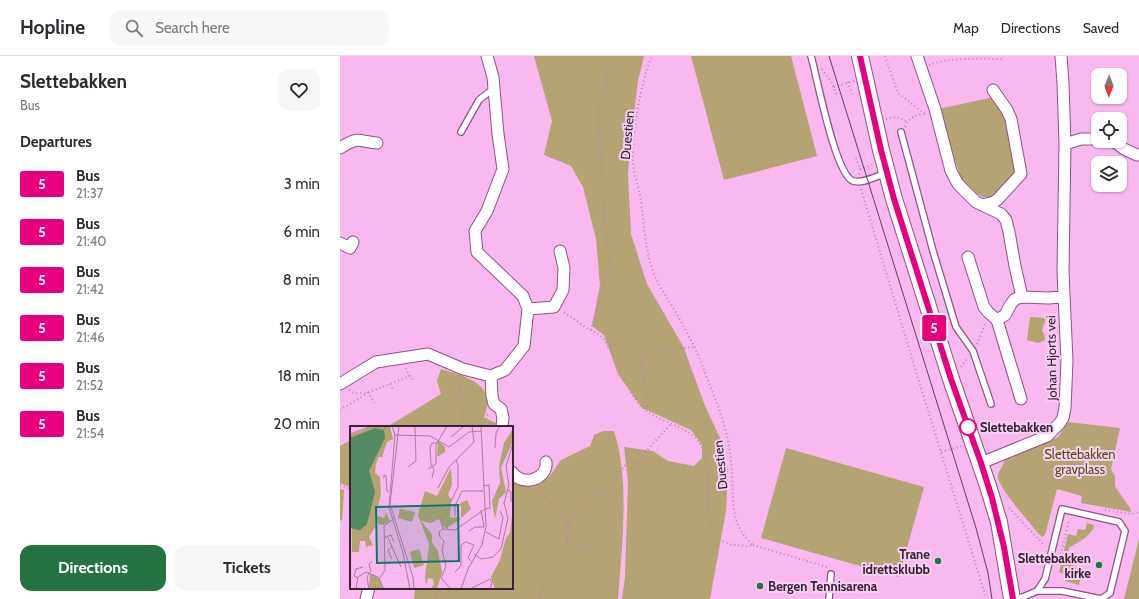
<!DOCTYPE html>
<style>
:root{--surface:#fff;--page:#f7f7f7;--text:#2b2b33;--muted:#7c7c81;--line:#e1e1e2;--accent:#257242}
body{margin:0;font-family:Cabin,sans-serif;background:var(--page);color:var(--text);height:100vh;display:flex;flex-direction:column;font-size:15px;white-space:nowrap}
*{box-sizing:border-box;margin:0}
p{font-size:13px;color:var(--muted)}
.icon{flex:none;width:22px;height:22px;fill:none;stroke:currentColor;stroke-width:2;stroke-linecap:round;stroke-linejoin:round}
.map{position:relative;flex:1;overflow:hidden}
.sheet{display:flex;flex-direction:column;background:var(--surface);width:340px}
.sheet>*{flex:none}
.badge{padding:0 8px;border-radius:3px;font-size:14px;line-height:26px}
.needle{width:26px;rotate:181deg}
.buttons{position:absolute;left:751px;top:12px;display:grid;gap:8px}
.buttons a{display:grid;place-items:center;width:36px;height:36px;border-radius:8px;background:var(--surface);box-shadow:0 1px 3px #0004;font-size:20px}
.map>.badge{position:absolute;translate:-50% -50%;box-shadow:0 0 0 2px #fff}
h2{padding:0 20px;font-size:15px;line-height:36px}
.round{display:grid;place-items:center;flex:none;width:42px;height:42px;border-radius:12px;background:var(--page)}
.overview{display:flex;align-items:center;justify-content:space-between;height:68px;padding:0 20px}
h1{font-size:19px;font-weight:800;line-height:30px}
.primary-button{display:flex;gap:8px;margin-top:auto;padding:8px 20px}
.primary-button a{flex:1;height:46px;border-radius:12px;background:var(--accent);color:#fff;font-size:16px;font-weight:800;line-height:46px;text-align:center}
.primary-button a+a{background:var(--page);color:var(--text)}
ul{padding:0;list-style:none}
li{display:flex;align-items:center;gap:12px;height:48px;padding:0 20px}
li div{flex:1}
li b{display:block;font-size:15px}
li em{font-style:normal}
li .badge{min-width:44px;font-weight:700;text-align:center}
header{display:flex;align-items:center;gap:24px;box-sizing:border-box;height:56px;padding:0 20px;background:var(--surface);border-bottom:1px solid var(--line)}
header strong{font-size:19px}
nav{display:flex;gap:22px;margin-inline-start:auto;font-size:14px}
.search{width:280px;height:36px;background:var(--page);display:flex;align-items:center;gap:10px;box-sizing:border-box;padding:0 14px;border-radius:12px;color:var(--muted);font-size:15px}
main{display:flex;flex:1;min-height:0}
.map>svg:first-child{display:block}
</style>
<header>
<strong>Hopline</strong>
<div class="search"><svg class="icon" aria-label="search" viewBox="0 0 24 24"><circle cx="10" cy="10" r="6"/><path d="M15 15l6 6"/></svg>Search here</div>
<nav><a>Map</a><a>Directions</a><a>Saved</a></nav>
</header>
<main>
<section class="sheet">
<div class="overview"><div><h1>Slettebakken</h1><p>Bus</p></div><a class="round"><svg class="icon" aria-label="heart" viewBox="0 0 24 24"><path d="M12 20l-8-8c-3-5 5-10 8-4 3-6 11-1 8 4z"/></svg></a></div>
<h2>Departures</h2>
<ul>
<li><span class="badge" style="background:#e6007e;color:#fff">5</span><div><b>Bus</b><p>21:37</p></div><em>3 min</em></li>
<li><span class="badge" style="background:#e6007e;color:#fff">5</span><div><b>Bus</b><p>21:40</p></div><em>6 min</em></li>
<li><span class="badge" style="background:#e6007e;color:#fff">5</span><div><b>Bus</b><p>21:42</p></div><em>8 min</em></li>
<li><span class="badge" style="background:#e6007e;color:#fff">5</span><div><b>Bus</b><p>21:46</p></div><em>12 min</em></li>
<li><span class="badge" style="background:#e6007e;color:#fff">5</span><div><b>Bus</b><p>21:52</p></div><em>18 min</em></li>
<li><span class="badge" style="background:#e6007e;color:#fff">5</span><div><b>Bus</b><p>21:54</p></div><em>20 min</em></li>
</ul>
<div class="primary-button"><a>Directions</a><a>Tickets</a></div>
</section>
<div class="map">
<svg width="799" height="543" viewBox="0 0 799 543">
<rect width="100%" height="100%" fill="#f9b8ee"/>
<path fill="#b4a474" d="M 194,0 L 304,0 L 298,25 L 291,81 L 288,118 L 291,178 L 307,228 L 344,292 L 365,350 L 381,384 L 388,414 L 386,455 L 370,543 L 282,543 L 285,521 L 288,426 L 284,391 L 313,395 L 328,405 L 354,410 L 362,402 L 362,389 L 351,374 L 302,352 L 278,318 L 264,279 L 252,270 L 260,229 L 256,183 L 243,131 L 231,110 L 204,99 L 212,65 Z
M 351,0 L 451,0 L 477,100 L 384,124 Z
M 659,40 L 677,117 L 653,141 L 642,141 L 623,128 L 598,53 Z
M 690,261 L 706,262 L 702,275 L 704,278 L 705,284 L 698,287 L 687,284 Z
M 101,313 C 121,320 141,322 149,344 L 144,362 L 159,368 L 159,371 L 47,371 L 101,338 L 97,325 Z
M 728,366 L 780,372 L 771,413 L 775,420 L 775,429 L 776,432 L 790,452 L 791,456 L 741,447 L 742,440 L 717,433 L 705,479 L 702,481 L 698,477 C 690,467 657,430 658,420 C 658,414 664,411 664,405 L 718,381 Z
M 263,375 L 274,375 C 290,424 282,491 278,543 L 74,543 L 75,532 L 172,532 L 172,421 L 203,423 L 209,421 L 221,404 L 250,390 L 254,379 Z
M 11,384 L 11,431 L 0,427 L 0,390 Z
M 446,392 L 584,431 L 559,521 L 421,482 Z
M 0,433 L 4,434 L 2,465 L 0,464 Z
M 747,467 L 754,469 C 752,480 738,486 729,492 C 726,501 736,512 741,520 L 739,529 L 725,525 L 727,518 L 719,516 L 728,478 L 736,480 L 738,473 L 745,474 Z
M 799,483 L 799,543 L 784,543 Z"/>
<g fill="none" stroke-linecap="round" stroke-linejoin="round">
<defs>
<path id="lane" d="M 471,0 C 477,21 495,118 513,125 C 523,128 537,120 546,117
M 121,76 L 139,44 L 154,32
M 561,76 L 593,195 L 616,271 L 633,295 L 651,348
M 489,543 L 491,518
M 675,543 L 683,541 L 697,535 L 705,523 L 722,453 L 779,466 L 785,475 L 770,537 L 761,543 L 722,535 L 697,535"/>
<path id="street" d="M 577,0 L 595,53 L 611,115 L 618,128 L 636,146 L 661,158 L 666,164 L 669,176 L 675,210 L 682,241
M 770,85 L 775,86 L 784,93 L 797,99
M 725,88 L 741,83 L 758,83
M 0,92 C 20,80 16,85 37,87
M 642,149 L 654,146 L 658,143 L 681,118 L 671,63 L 667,54 L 653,34
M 0,187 L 10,192 L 13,186
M 628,201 L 644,251 L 648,256 L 657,264 L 665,259 L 671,248 L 675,243 L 682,241 L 708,242 L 723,241
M 188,253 L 214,251 L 223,234 L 224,212 L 220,195
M 657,264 L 681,343
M 151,320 L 152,340 L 154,348 L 161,353 L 163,362 L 162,371
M 0,328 L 36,306 L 88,298 L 123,313 L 151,320 L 165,314 L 184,290 L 188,253 L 183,240 L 137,196 L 135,175 L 147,155 L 163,113 L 158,78 L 153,21 L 147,0
M 641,407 L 707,380 L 719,368 L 723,362 L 725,352 L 727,305 L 723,216 L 725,88 L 723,27 L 721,0
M 172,416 C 181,431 208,424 206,406
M 26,543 L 29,532"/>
<path id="secondary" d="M 520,0 L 541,94 L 554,143 L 611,323 L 648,430 L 659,466 L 672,543"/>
</defs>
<use href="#lane" stroke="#8d5385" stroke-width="8"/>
<use href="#street" stroke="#8d5385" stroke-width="13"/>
<use href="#secondary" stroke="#8d5385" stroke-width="18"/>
<path stroke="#b885af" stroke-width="2" stroke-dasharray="1 3" stroke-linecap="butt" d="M 545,0 L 558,37 L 585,58
M 589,9 C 608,1 641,3 662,3
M 482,13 L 492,27 L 497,41
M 508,26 L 512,38
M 494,31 L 514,25
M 546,63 C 555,60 559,61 567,66
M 565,71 C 570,61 574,59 585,58
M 516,102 L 520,113 L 519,119
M 520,113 L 532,109
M 521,133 L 580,329 L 644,535 L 645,543
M 224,256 L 248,273 L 257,277 L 263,282 C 277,302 287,338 304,353 C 322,369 354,369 363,394 C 372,417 363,461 374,478 C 379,485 387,488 395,489 C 401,489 407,491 413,489 C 389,468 394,444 392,417 C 391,401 389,387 385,372 C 381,358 376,345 371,332 C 365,318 361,304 354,290 C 347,277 340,263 332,250 C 325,239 318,228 313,216 C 305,193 304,168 301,145 C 299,132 294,120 293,106 C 291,79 301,25 312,0
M 251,274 L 270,206 L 264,161 L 258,49 L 266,35 L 269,0
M 637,288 L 645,268
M 621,311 L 628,301
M 66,312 L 69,320
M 122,323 L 120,337 L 124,371
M 50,328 L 54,335
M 9,334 C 14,339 23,337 29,336 L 70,320 L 73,324
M 28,336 L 34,347
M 303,352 L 308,349 L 300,301 L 322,294 L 354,291
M 0,354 L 28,337
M 100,371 L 119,338
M 144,371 L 148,357
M 601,396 L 621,390
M 0,429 L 11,433
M 195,435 C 205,437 210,446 216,453 C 220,459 226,465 228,471 C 233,486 209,516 203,531 C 201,535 201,539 200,543
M 172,450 L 186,437 L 189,435
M 669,452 L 705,490
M 765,454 L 791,458 L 799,456
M 228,471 L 237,454 L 246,442 L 269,435 L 280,416 L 290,403 L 299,408 L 308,393 L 331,368
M 227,485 L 240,492 L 248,491 L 254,494 L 262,494
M 413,489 L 487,511
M 716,508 L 719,507 L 729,464
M 95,543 L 102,532
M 785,543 L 790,524 L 799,512"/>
<use href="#lane" stroke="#fff" stroke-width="5.5"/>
<use href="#street" stroke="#fff" stroke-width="11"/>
<use href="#secondary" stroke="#fff" stroke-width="16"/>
<path stroke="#61415c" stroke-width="1" d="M 489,0 L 636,472 L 648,517 L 652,543"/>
</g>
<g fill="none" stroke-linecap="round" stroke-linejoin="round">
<defs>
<path id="line" d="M 520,0 L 541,94 L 554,143 L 611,323 L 641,407 L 652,442 L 664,491 L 673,543"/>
</defs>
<use href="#line" stroke="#fff" stroke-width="9"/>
<use href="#line" stroke="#e6007e" stroke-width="6"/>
</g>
<circle fill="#fff" stroke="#e6007e" stroke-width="2" cx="628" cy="371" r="8"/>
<g fill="#257242" stroke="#f7d0f0" stroke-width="1.5">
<circle cx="598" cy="505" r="4"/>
<circle cx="759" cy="509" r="4"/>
<circle cx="420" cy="530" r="4"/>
</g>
<g text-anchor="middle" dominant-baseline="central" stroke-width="4" stroke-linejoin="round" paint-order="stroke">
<g font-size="13" fill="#392136" stroke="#f7d0f0">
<text transform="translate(287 79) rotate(-85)">Duestien</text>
<text transform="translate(711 302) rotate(-91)">Johan Hjorts vei</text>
<text transform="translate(380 409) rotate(-96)">Duestien</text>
</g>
<g font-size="13" font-weight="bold" fill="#392136" stroke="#f7d0f0" text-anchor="start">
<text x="640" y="371">Slettebakken</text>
</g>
<g font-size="13" fill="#5b4c1c" stroke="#f7d0f0">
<text x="740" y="398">Slettebakken<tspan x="740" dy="15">gravplass</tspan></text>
</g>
<g font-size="13" font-weight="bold" fill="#392136" stroke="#f7d0f0" text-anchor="end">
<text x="590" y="498">Trane<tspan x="590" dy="15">idrettsklubb</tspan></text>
<text x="751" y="502">Slettebakken<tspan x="751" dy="15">kirke</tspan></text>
<text x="428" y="530" text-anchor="start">Bergen Tennisarena</text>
</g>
</g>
<g transform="translate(10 370)">
<rect width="163" height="163" fill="#f9b8ee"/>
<path d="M 23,0 L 40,0 L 43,13 L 37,16 L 32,31 L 29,31 L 26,37 L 25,47 L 30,51 L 31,69 L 25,90 L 26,100 L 19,111 L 23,119 L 16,121 L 15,115 L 10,115 L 9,126 L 2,126 L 0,9 ZM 163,3 L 163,15 L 151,42 L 156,66 L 149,73 L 145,93 L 142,75 L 150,57 L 149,39 L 154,17 ZM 88,15 L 95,21 L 95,26 L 87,31 ZM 101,42 L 102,58 L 98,69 L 101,73 L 100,92 L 108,91 L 110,87 L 108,91 L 111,93 L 98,101 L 98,103 L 94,101 L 89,92 L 81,97 L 71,95 L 82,108 L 82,117 L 88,125 L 92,146 L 87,163 L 81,163 L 84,158 L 83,153 L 78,152 L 76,159 L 75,152 L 79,118 L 68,89 L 75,65 L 87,70 ZM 117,74 L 121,83 L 111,92 L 111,80 L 107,79 ZM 163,81 L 163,160 L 160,163 L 145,163 L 141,151 L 150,134 L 156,112 L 160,107 ZM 50,83 L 65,86 L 62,96 L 48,92 ZM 36,87 L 40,95 L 33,99 L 28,98 L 27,90 L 34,92 ZM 69,123 L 74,139 L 64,142 L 60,126 ZM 20,147 L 30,153 L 34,163 L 19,163 Z" fill="#b4a474"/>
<path d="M 38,0 L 34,4 L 35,12 L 19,45 L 25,66 L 17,98 L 10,104 L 3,103 L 0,101 L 0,12 L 25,2 L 33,4 Z" fill="#548b64"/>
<path fill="none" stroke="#ac7ca4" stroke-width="1" d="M 42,0 L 45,9 L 39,81 L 53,127 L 60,163M 49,0 L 40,78 L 63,151 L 64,162M 131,0 L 136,101 L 132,118M 0,8 L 22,0M 44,9 L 80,10 L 99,21 L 119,6 L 131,5M 101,11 L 114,0M 145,22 L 146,7 L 150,0M 58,41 L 66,35 L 65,0M 78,43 L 86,38 L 86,19 L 97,0M 34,52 L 34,49 L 36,50 L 37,65 L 39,66M 82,52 L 84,44 L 81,38 L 80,21 L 82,17 L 87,17M 133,60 L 139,59 L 140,82 L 135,83M 88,62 L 99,41 L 124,16 L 122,0M 158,64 L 161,66 L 161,76M 100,77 L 108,61 L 108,39 L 106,34M 105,90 L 105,80 L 112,65 L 133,65M 87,94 L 90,92 L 93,103M 119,105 L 125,101 L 134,101 L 131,84M 136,106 L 149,113 L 153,91 L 150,85M 34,112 L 41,109 L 44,116M 38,112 L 51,141M 124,128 L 131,133 L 143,131 L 151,123 L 158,92 L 154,77 L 159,59 L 156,40 L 163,17M 42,133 L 38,124 L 42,121M 119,141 L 133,117M 21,146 L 19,138 L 22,135M 105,146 L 111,140 L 111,119 L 116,116 L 124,119 L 118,132 L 121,135M 8,152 L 4,150 L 6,143 L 13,141M 29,153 L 35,144 L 34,100 L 42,94M 6,163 L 8,151 L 16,146 L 28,151 L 34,163M 19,163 L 17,152 L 19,146M 101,163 L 91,152 L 96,140 L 92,124 L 94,115 L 90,111 L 89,106 L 93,103 L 105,104 L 135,83M 111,163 L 119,140M 120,163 L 140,153 L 142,156 L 140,163"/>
<path fill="#0f766e" fill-opacity="0.15" stroke="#0f766e" stroke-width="2" d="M 108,79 L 109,135 L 27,137 L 26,81 Z"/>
<rect width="163" height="163" fill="none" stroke="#392136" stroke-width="2"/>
</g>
</svg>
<div class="buttons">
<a><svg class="needle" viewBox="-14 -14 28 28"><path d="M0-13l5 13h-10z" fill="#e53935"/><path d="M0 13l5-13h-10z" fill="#7c7c81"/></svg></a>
<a><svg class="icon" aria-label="locate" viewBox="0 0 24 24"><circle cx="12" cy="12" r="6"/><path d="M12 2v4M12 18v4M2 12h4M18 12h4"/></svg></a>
<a><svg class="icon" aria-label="layers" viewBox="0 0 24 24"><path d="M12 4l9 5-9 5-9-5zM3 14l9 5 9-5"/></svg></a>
</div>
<b class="badge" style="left:594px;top:272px;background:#e6007e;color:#fff">5</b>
</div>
</main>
